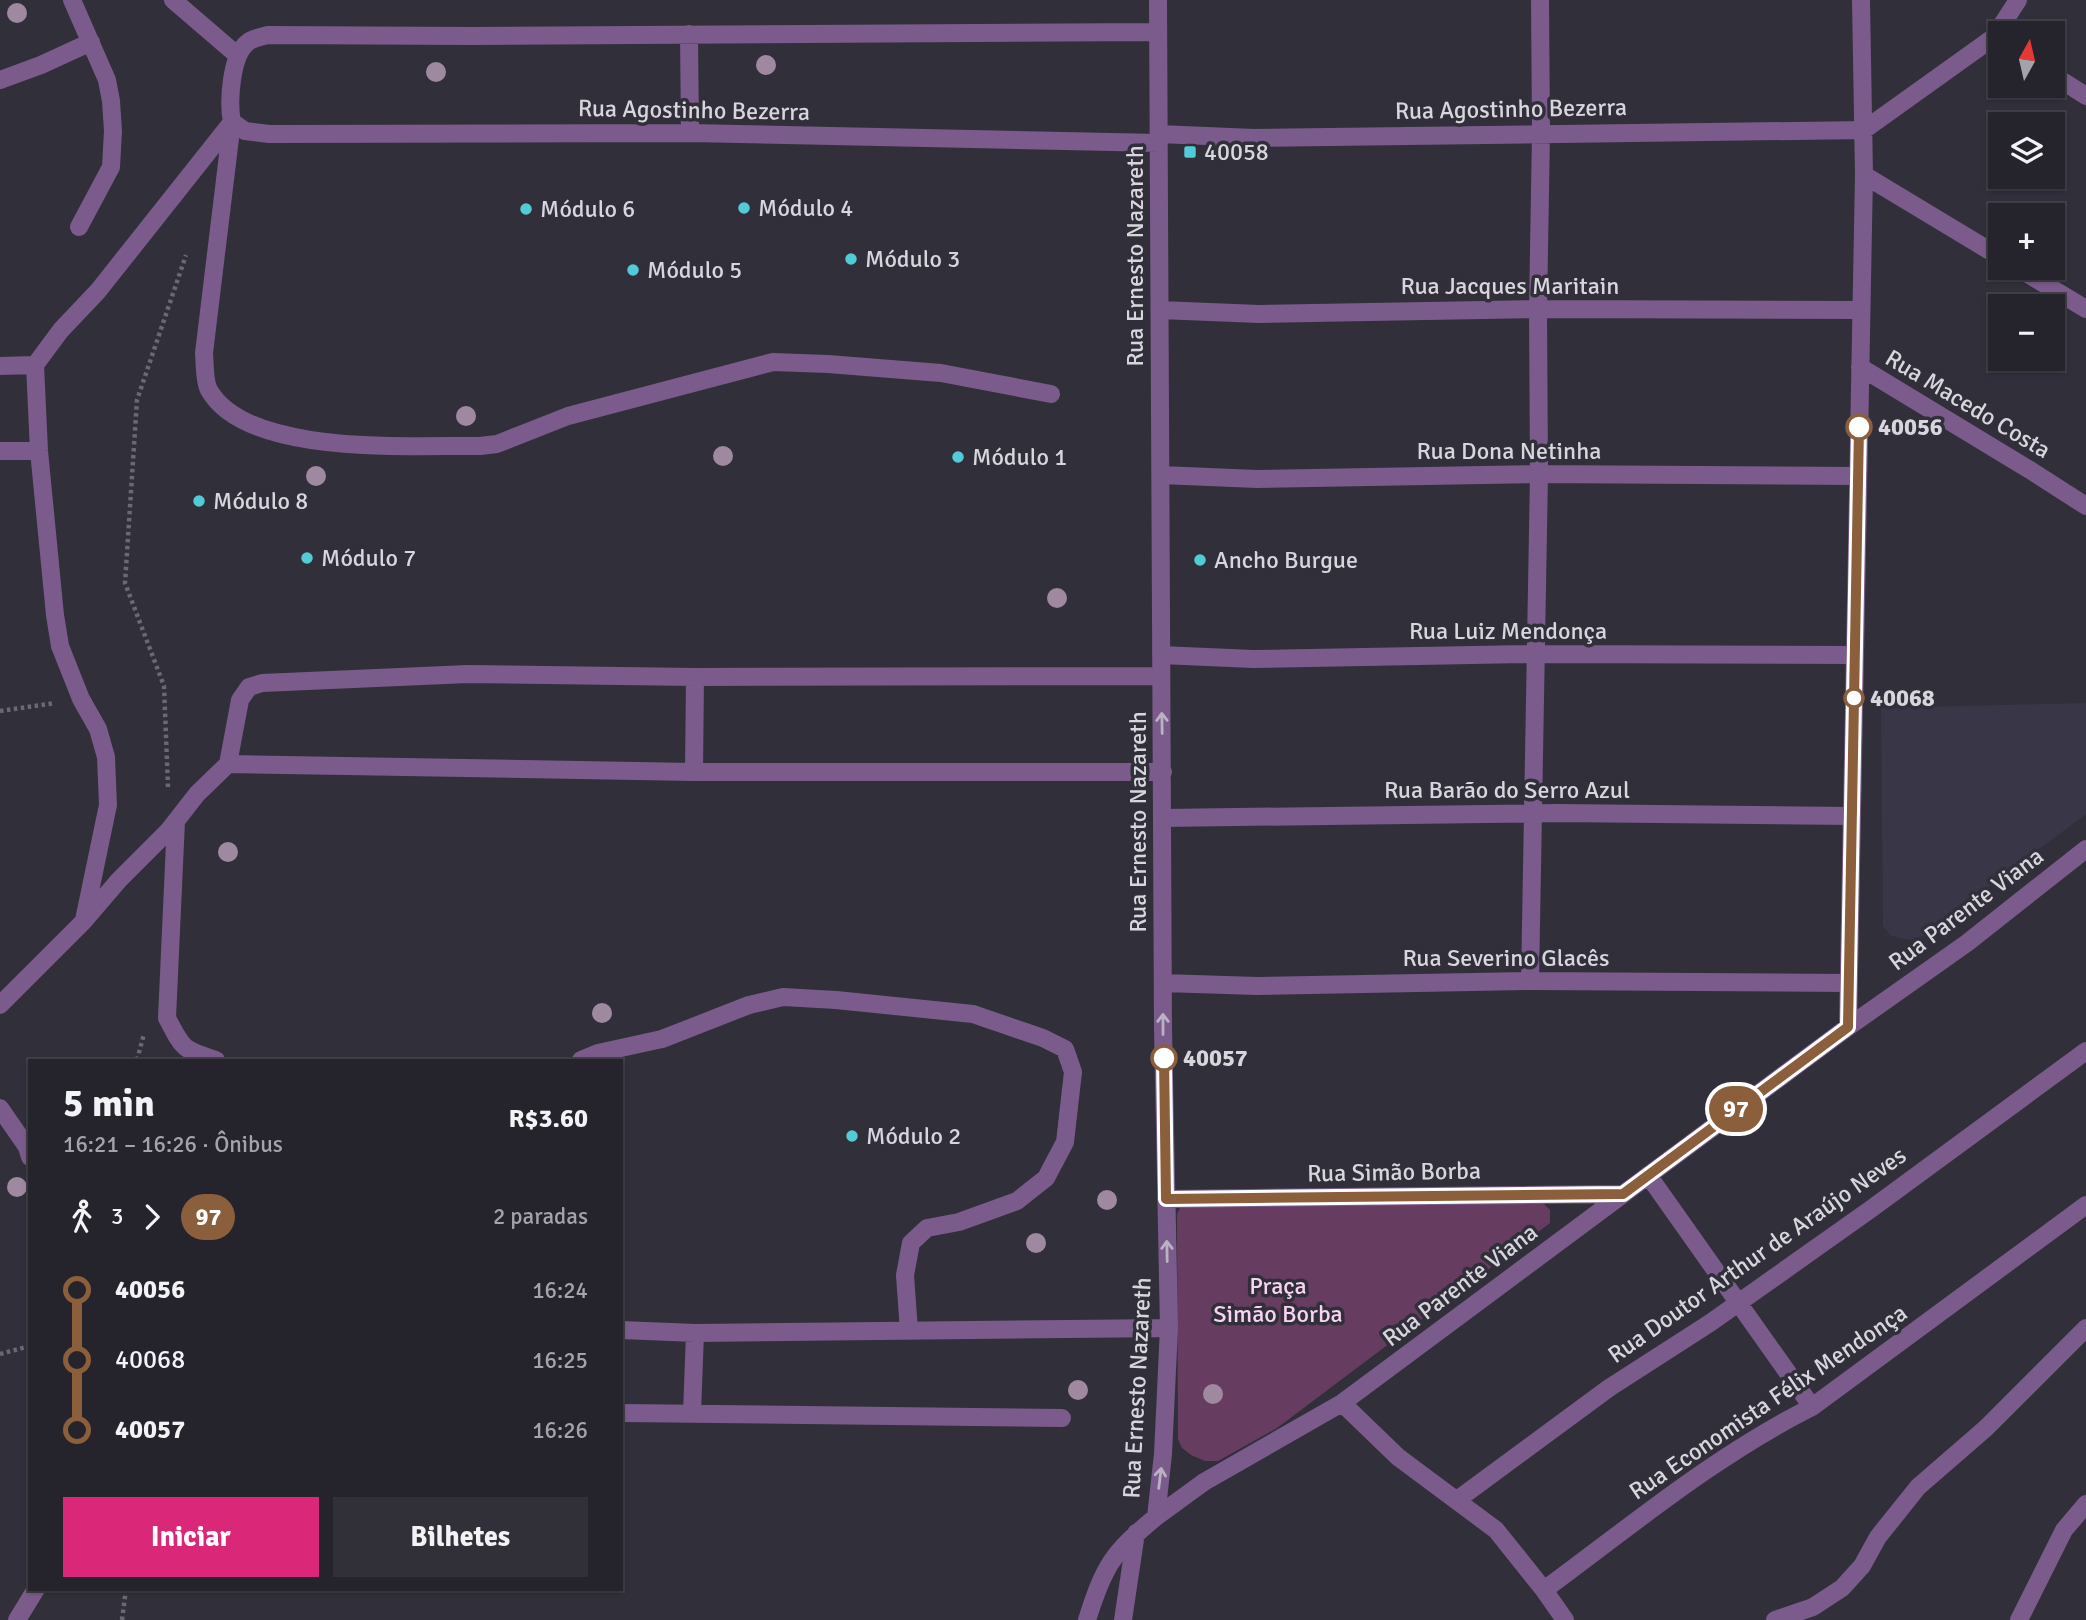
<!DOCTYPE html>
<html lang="pt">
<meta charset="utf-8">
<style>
:root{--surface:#25232c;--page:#312f38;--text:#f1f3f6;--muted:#a3a4a9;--line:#424048;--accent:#db2777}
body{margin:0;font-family:Signika,sans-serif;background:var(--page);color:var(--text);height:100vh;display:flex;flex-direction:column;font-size:26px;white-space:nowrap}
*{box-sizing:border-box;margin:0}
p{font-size:23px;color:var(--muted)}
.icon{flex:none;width:38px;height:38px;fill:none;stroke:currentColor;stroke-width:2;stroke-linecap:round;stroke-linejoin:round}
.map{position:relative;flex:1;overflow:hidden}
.details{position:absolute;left:28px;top:1059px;width:595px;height:532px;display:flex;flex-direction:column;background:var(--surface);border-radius:0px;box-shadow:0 2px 5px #0004,0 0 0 2px var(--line)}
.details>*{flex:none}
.badge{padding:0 14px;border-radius:23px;font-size:24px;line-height:46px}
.needle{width:46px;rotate:8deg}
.tools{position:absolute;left:1988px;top:21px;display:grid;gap:14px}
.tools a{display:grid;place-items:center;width:77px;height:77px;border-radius:0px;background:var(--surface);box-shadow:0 2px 5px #0004,0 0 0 2px var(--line);font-size:35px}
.map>.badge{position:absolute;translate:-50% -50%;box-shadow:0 0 0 4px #fff}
.legs{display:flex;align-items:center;gap:10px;height:77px;padding:0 35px;font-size:23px}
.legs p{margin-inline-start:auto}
.headline{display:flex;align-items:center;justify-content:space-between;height:119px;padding:0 35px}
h1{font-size:38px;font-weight:700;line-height:52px}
.button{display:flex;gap:14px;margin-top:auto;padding:14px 35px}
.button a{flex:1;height:80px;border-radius:0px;background:var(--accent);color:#fff;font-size:28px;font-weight:700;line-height:80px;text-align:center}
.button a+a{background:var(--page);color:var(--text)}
ul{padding:0 35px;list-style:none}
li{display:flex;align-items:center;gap:24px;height:70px;font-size:26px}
li i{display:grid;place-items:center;width:10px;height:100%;margin:0 9px;background:currentColor}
li i::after{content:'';width:18px;height:18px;margin:-9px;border:5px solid;border-radius:50%;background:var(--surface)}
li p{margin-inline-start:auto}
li:first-child i{background:linear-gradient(#0000 50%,currentColor 0)}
li:last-child i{background:linear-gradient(currentColor 50%,#0000 0)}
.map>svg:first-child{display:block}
</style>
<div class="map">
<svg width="2086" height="1620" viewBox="0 0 2086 1620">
<rect width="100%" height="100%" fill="#312f3a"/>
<path fill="#393647" d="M 2086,703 L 2086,814 L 1923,936 L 1910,940 L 1891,936 L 1883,926 L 1881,708 Z"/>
<path fill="#663d61" d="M 1542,1202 L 1550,1210 L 1550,1223 L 1277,1428 L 1218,1461 L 1205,1461 L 1191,1455 L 1182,1448 L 1178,1439 L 1177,1214 L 1182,1204 Z"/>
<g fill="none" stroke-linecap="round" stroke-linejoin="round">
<path stroke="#6a6872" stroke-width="4.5" stroke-dasharray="3.5 3.5" stroke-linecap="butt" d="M 0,711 L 55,703
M 168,787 L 164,686 L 125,583 L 137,400 L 186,255
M 137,1060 L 144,1034
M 0,1354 L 30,1346
M 122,1620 L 126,1589"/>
<path stroke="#7a5b8b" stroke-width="18" d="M 72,0 L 107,80 L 111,101 L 113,131 L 111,167 L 79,227
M 173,0 L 237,55
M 689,34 L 690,133
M 2053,75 L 2086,96
M 0,80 L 41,65 L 91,42
M 232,122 L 245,131 L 269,134 L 690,133 L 1159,143
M 1159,134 L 1254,138 L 1864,130 L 1994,37 L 2018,0
M 1864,175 L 2000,257
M 2018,268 L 2086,309
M 1160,310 L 1259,314 L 1538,309 L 1861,310
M 0,366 L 35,365
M 1860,367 L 2030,470 L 2086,506
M 1051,394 L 941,373 L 828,364 L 773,362 L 568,416 L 497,444 L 480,446 C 412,445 247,457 209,390 C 204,381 205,363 204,353 L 232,122 C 228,102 231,56 247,43 C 252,38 261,37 268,35 L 473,36 L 1157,32
M 0,451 L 39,451
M 1161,475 L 1257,479 L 1535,474 L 1858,476
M 1161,655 L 1253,659 L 1532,654 L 1855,655
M 228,764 L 694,772 L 1163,772
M 694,772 L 695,677
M 1163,818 L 1558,813 L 1851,816
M 176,821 L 167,1018 C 183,1049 183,1050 216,1060
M 84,920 L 108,805 L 106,757 L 98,729 L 81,699 L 60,646 L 55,615 L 39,451 L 35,365 L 61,330 L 98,291 L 232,122
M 1530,981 L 1539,474 L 1538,309 L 1541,133 L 1540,0
M 1163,983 L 1257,986 L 1530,981 L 1849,983
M 0,1005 L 83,922 L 119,880 L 169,830 L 197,794 L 228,764 L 240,700 L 249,687 L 262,683 L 468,674 L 695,677 L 1161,676
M 1848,1027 L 1864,175 L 1861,0
M 581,1060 L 598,1053 L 662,1039 L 749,1005 L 783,997 L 836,1000 L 973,1014 L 1043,1038 L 1065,1049 L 1073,1072 L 1065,1142 L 1046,1178 L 1017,1201 L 959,1222 L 927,1228 L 911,1243 L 905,1275 L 909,1331
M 0,1108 L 27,1147 L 30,1157
M 1648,1175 L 1812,1407
M 1166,1199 L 1623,1194
M 621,1330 L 695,1333 L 1169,1328
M 1342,1403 L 1398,1457 L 1496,1530 L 1544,1590 L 1565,1620
M 621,1413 L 1062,1418
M 692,1413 L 695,1333
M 1457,1500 L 1609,1388 L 1710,1323 L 1871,1209 L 2086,1051
M 1156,1517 L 1204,1482 L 1342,1403 L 1848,1027 L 1967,943 L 2086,849
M 1544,1590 C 1631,1526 1716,1455 1812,1407 L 2086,1205
M 17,1620 L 36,1589
M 1087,1620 C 1104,1566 1112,1553 1156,1517 L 1163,1454 L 1169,1328 L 1163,1028 L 1158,0
M 1123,1620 L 1136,1533
M 1775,1620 L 1813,1607 L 1842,1588 L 1862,1566 L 1878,1537 L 1918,1487 L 1986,1428 L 2086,1328
M 2019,1620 L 2064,1530 L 2086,1504"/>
</g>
<g fill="#9f89a0">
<circle cx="17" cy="13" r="10"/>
<circle cx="766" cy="65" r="10"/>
<circle cx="436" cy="72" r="10"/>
<circle cx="466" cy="416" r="10"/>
<circle cx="723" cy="456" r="10"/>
<circle cx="316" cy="476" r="10"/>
<circle cx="1057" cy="598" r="10"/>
<circle cx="228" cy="852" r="10"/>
<circle cx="602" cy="1013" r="10"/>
<circle cx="17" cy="1187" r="10"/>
<circle cx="1107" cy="1200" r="10"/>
<circle cx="1036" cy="1243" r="10"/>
<circle cx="1078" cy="1390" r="10"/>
<circle cx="1213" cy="1394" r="10"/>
</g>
<defs><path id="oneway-shaft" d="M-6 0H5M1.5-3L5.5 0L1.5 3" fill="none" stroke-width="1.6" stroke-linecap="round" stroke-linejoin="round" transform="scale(1.75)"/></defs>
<g stroke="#bbb1c4">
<use href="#oneway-shaft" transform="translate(1162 723) rotate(-91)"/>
<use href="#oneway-shaft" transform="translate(1163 1024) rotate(-90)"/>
<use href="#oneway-shaft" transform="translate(1167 1251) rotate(-91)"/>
<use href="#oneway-shaft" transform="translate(1160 1478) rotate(-83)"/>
</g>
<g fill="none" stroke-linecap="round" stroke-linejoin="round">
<defs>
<path id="line-1" d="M 1164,1058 L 1166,1199 L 1623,1194 L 1848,1027 L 1859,427"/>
</defs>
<use href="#line-1" stroke="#fff" stroke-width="16"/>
<use href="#line-1" stroke="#8b5e3c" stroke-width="10"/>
</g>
<g fill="#52cbd7" stroke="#312f3a" stroke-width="2.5">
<rect x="1183" y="145" width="14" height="14" rx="3.5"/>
<circle cx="744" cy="208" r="7"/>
<circle cx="526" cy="209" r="7"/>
<circle cx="851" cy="259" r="7"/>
<circle cx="633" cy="270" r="7"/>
<circle cx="958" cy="457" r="7"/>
<circle cx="199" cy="501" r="7"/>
<circle cx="307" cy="558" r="7"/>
<circle cx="1200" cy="560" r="7"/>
<circle cx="852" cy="1136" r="7"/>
</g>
<g fill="#fff" stroke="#8b5e3c" stroke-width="3.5">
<circle cx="1859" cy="427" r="12"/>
<circle cx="1854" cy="698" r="9"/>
<circle cx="1164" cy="1058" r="12"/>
</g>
<g text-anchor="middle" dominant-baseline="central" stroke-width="7" stroke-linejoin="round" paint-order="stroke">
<g font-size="24" fill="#d7d6dd" stroke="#312f3a">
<text transform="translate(1511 109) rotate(-1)">Rua Agostinho Bezerra</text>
<text transform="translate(694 110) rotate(1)">Rua Agostinho Bezerra</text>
<text transform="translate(1135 256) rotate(-90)">Rua Ernesto Nazareth</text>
<text x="1510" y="286">Rua Jacques Maritain</text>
<text transform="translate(1968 404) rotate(31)">Rua Macedo Costa</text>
<text x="1509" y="451">Rua Dona Netinha</text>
<text x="1508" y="631">Rua Luiz Mendonça</text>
<text x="1507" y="790">Rua Barão do Serro Azul</text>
<text transform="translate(1138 822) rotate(-90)">Rua Ernesto Nazareth</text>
<text transform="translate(1966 909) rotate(-37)">Rua Parente Viana</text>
<text x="1506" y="958">Rua Severino Glacês</text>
<text transform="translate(1394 1172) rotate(-1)">Rua Simão Borba</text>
<text transform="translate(1757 1255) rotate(-35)">Rua Doutor Arthur de Araújo Neves</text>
<text transform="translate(1460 1285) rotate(-37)">Rua Parente Viana</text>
<text transform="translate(1137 1388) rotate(-87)">Rua Ernesto Nazareth</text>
<text transform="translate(1768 1402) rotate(-34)">Rua Economista Félix Mendonça</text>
</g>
<g font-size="24" fill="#d7d6dd" stroke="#312f3a" text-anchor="start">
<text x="1204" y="152">40058</text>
<text x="758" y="208">Módulo 4</text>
<text x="540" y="209">Módulo 6</text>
<text x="865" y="259">Módulo 3</text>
<text x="647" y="270">Módulo 5</text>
<text x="972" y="457">Módulo 1</text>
<text x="213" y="501">Módulo 8</text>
<text x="321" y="558">Módulo 7</text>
<text x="1214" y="560">Ancho Burgue</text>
<text x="866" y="1136">Módulo 2</text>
</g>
<g font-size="24" font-weight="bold" fill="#d7d6dd" stroke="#312f3a" text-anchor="start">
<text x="1878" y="427">40056</text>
<text x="1870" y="698">40068</text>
<text x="1183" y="1058">40057</text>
</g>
<g font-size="24" fill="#f9d3f3" stroke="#312f3a">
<text x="1278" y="1286">Praça<tspan x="1278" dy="28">Simão Borba</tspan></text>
</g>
</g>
</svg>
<div class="tools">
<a><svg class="needle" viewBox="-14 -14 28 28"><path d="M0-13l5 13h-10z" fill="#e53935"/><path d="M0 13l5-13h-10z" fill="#a3a4a9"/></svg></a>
<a><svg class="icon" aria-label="layers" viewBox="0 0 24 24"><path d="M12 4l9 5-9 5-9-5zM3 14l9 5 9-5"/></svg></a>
<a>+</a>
<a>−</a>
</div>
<b class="badge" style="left:1736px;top:1109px;background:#8b5e3c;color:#fff">97</b>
<section class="details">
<div class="headline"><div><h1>5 min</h1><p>16:21 – 16:26 · Ônibus</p></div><b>R$3.60</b></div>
<div class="legs"><svg class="icon" aria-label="walk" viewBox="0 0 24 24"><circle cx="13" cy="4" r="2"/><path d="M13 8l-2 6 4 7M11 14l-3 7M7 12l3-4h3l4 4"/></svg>3<svg class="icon" aria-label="forward" viewBox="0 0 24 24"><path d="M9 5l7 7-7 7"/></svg><b class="badge" style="background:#8b5e3c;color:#fff">97</b><p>2 paradas</p></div>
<ul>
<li><i style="color:#8b5e3c"></i><b>40056</b><p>16:24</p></li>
<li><i style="color:#8b5e3c"></i><span>40068</span><p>16:25</p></li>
<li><i style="color:#8b5e3c"></i><b>40057</b><p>16:26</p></li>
</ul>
<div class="button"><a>Iniciar</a><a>Bilhetes</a></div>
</section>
</div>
